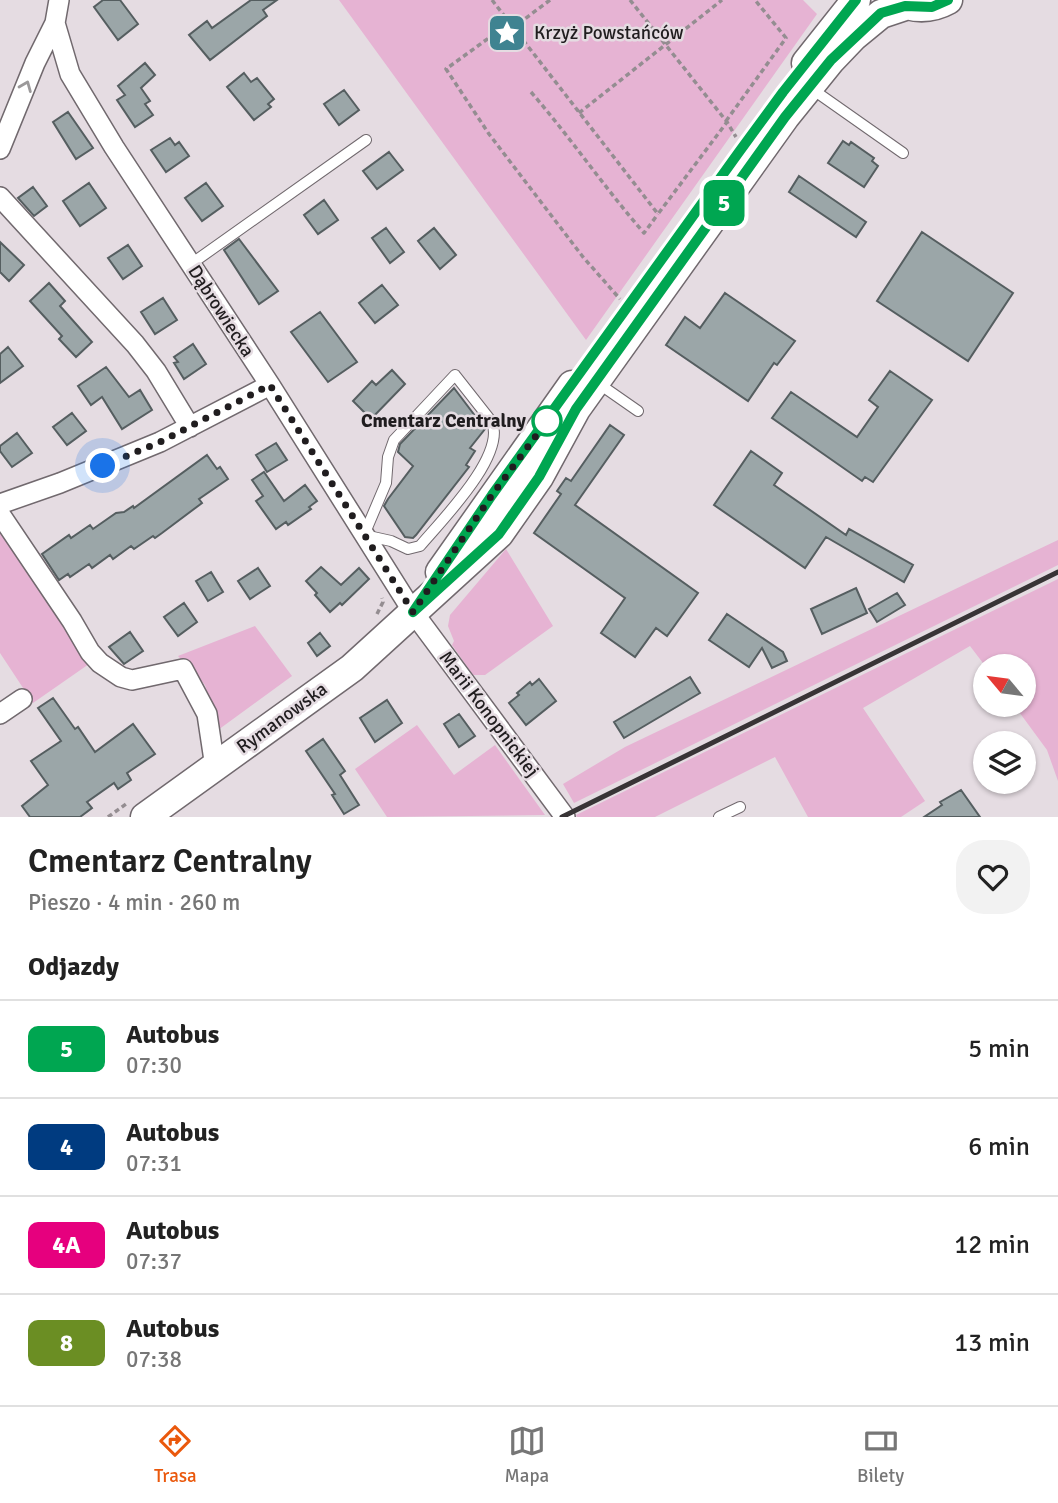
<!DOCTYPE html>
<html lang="pl">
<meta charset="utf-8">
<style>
:root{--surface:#fff;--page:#f2f2f2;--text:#222;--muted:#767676;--line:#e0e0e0;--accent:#ea580c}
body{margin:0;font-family:Signika,sans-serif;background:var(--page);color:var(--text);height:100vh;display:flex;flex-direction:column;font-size:26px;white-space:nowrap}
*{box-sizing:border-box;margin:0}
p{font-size:23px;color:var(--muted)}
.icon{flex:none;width:38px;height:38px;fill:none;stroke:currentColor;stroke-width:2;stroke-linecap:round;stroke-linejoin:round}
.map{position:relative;height:817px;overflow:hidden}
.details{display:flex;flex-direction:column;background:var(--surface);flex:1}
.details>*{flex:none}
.badge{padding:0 14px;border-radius:10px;font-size:24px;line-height:46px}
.needle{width:46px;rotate:299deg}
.tools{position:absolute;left:973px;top:654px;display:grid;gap:14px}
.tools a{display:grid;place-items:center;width:63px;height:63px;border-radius:50%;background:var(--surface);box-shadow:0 2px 5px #0004;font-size:35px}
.you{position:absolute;width:35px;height:35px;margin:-18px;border:5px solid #fff;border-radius:50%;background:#1a73e8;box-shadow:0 0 0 10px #1a73e833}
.map>.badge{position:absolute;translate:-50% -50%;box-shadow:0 0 0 4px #fff}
h2{padding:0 28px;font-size:26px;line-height:63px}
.round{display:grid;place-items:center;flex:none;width:74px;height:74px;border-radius:28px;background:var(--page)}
.overview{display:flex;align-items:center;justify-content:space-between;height:119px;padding:0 28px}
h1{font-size:33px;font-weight:600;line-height:52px}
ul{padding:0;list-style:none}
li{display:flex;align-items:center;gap:21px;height:98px;padding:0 28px;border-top:2px solid var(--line)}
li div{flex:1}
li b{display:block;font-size:26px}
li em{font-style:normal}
li .badge{min-width:77px;font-weight:700;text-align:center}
.menu{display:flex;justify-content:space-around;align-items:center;height:98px;border-top:2px solid var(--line);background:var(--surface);font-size:19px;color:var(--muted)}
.menu a{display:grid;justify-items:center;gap:4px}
.menu .active{color:var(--accent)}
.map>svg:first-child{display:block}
</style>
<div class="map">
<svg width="1058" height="817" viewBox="0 0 1058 817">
<rect width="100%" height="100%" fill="#e5dce2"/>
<path fill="#e6b3d3" d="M 339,0 L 803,0 L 817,14 L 586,340 Z
M 0,530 L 89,664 L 33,703 L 0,653 Z
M 1058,540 L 1058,565 L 574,803 L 563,784 L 625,747 Z
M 506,549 L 553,626 L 485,675 L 473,675 L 452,645 L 454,641 L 448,626 L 450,615 Z
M 1058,579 L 1058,781 L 1047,750 L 1014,705 L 1024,705 L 1024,667 L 986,667 L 970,646 L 863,708 L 925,801 L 901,817 L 808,817 L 775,757 L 655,817 L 577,817 L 576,815 Z
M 255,626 L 292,676 L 218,730 L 205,685 L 178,656 Z
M 417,725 L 454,775 L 495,745 L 545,815 L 387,817 L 355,769 Z"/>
<path fill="#9ba6a8" stroke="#555e60" stroke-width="2" d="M 103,0 L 120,0 L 138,24 L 118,40 L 94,7 Z
M 251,0 L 277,0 L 263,10 L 267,16 L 210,60 L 189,35 L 207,21 L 212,28 Z
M 145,63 L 155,75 L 141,88 L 150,101 L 145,104 L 153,115 L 135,127 L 117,100 L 125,95 L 118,86 Z
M 244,73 L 251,82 L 257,78 L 274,99 L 268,104 L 271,107 L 254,120 L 227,87 Z
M 344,90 L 359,110 L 339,125 L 324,104 Z
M 68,112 L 93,148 L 76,159 L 53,122 Z
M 170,138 L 175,145 L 179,142 L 189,156 L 166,172 L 151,150 Z
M 843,141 L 849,145 L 851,142 L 874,158 L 872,161 L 878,166 L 864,187 L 828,163 Z
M 389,152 L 403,170 L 377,189 L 363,171 Z
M 799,176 L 866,222 L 856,237 L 789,192 Z
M 89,183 L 106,208 L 80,226 L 63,201 Z
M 206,183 L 223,206 L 202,221 L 185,198 Z
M 33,187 L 47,206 L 34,216 L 18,198 Z
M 324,200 L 338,220 L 318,234 L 304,215 Z
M 386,228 L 404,252 L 390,263 L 372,238 Z
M 434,228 L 456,255 L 440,269 L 418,241 Z
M 922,232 L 1013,293 L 968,361 L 877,301 Z
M 239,239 L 278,291 L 259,304 L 224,250 Z
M 0,242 L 24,265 L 9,281 L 0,272 Z
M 128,245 L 142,266 L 123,279 L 108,258 Z
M 49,283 L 65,301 L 60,306 L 92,342 L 76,357 L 59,339 L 62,336 L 30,301 Z
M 382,285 L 398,305 L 375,323 L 359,303 Z
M 725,293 L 795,341 L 777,365 L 774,363 L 748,401 L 666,345 L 685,317 L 700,328 Z
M 163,298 L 177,320 L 155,334 L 141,312 Z
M 320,312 L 357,362 L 328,382 L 291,332 Z
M 193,344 L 206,364 L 184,379 L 174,363 L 178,362 L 174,357 Z
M 8,347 L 23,366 L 0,383 L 0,354 Z
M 106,367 L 129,397 L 140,390 L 152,410 L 122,429 L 102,397 L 91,405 L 78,386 Z
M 392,370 L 405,384 L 371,419 L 353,401 L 372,381 L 376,385 Z
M 890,371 L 932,400 L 873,482 L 865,477 L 862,481 L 772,418 L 791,392 L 857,437 L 878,407 L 869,400 Z
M 454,388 L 485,429 L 470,448 L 475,451 L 466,465 L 469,467 L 416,535 L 413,538 L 405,537 L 384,506 L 388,499 L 413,466 L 398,452 L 400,444 Z
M 72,413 L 86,431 L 67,445 L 53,427 Z
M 610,425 L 624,435 L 575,505 L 698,593 L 667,636 L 656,628 L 635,657 L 601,633 L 625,598 L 534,533 L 561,494 L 557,491 L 566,478 L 571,481 Z
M 17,433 L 32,453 L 12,467 L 0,451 L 0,446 Z
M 276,443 L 287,460 L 267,472 L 256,455 Z
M 751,451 L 782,473 L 774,485 L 846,535 L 849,529 L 913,565 L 904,582 L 826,537 L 805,568 L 714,505 Z
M 207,455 L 217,469 L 220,467 L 228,479 L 199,499 L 202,503 L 162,533 L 155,538 L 153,536 L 134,549 L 131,546 L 113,559 L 110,555 L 92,568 L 89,564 L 70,577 L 68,574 L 59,580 L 42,554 L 69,535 L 71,538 L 90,525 L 93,529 L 116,513 L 124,512 L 133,506 L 134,508 Z
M 264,472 L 284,501 L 305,485 L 317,501 L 309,507 L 311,509 L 288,525 L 286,522 L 276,529 L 256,501 L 263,496 L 252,480 Z
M 321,567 L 341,585 L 359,568 L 369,579 L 342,605 L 340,603 L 330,612 L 315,595 L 317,593 L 306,581 Z
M 258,568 L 270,586 L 250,599 L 238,581 Z
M 211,572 L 223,592 L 208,601 L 196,581 Z
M 856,588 L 867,613 L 822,634 L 811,609 Z
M 897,593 L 905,605 L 877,622 L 869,609 Z
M 184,603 L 197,622 L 178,636 L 164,617 Z
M 727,614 L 783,652 L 787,661 L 772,668 L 762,648 L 749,667 L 709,640 Z
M 130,632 L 143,651 L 124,664 L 109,647 Z
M 320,633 L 330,646 L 317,656 L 308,643 Z
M 690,677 L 700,693 L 624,738 L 614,722 Z
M 539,679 L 556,701 L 526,725 L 509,703 L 519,695 L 517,693 L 530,682 L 532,685 Z
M 53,698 L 75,729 L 78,727 L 95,752 L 133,724 L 155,754 L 127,773 L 131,780 L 118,789 L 114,783 L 87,802 L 92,808 L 80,817 L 30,817 L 22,806 L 48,785 L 31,761 L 61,741 L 38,708 Z
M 387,700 L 402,723 L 375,742 L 360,718 Z
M 459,714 L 475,736 L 459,747 L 444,724 Z
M 323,739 L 345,771 L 340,775 L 359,805 L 344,814 L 332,795 L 335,794 L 306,751 Z
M 961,790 L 980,817 L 924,817 L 942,805 L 940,802 Z"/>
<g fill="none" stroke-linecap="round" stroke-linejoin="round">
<defs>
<path id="service" d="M 812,89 L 903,153
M 191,264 L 366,140
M 582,372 L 638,411
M 455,375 L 492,422 C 506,456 441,521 420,546 L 408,549 L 391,541 L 364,535 L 386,483 L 388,457 L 394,440 Z
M 719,817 L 740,807"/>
<path id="minor" d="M 59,0 L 55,23 L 70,74 L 114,147 L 270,385 L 413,612 L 565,817
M 0,149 L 35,63 L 55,23
M 0,197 L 135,344 L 156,371 L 190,427
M 0,504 L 60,483 L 160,442 L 270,385
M 0,514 L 72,621 L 90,652 L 100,663 L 121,677 L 132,680 L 183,669 L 207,714 L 215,767
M 0,714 L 22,699"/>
<path id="secondary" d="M 893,0 C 912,9 930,10 948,0
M 806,63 L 856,0
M 440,572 L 572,385
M 145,817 L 352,668 L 499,534 L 539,477 L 576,409 L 785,117 L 831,60 L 853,37 L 881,14 L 905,6"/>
</defs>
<use href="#service" stroke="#71696e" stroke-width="12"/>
<use href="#minor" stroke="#71696e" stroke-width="22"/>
<use href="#secondary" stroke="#71696e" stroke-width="31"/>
<path stroke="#948d91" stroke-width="3.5" stroke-dasharray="5 3.5" stroke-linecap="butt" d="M 492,0 L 658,214 L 727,122
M 550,0 L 514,27 L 508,24 L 446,69 L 489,134 L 583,257 L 620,299
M 630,0 L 727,122 L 736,137
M 531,92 C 570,137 604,187 644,233 L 658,214
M 579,113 L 722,0
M 726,121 L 786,38 L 755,0
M 377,614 L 383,602 L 382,598
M 108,817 L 126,804"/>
<use href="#service" stroke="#fff" stroke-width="10"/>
<use href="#minor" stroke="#fff" stroke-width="19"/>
<use href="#secondary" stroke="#fff" stroke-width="28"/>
<path stroke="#383436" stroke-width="5" d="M 562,817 L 1058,572"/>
</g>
<defs><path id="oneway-chevron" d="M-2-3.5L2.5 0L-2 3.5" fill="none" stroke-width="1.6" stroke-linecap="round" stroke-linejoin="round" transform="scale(1.75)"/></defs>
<use stroke="#9b999a" href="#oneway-chevron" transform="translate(26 86) rotate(-68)"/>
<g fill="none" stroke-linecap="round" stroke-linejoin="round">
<defs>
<path id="line" d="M 856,0 L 783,92 L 739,152 L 492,495 L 413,612 L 499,534 L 539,477 L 576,409 L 785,117 L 831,60 L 881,13 L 905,6 L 932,7 L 948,0"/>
</defs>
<use href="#line" stroke="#fff" stroke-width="16"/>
<use href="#line" stroke="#00a651" stroke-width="10"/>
<path stroke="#201d1f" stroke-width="7" stroke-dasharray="0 12.6" d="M 103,466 L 160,442 L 270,385 L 413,612 L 492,495 L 547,421"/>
</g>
<defs>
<symbol id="sight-square" viewBox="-11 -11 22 22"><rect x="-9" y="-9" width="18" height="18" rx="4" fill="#3f8391" stroke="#e5dce2"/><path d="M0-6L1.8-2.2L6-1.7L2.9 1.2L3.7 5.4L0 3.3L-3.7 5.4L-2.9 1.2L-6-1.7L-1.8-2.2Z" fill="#fff"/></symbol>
</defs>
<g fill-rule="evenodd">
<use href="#sight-square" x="485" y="11" width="44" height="44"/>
</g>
<circle fill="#fff" stroke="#00a651" stroke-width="3.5" cx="547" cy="421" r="14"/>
<g text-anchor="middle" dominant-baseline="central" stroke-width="5" stroke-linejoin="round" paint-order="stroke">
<g font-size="19" fill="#201d1f" stroke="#e5dce2" text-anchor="start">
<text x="534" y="33">Krzyż Powstańców</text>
</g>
<g font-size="19" fill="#201d1f" stroke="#e5dce2">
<text transform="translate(221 311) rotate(57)">Dąbrowiecka</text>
<text transform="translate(489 714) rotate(53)">Marii Konopnickiej</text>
<text transform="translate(282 718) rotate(-36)">Rymanowska</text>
</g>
<g font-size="19" font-weight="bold" fill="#201d1f" stroke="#e5dce2" text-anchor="end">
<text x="526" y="421">Cmentarz Centralny</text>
</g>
</g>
</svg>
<div class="tools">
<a><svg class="needle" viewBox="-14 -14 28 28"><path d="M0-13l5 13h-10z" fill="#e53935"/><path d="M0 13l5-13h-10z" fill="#767676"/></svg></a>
<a><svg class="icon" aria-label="layers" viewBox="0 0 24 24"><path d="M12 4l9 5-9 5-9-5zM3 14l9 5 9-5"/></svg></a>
</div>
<div class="you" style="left:103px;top:466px"></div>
<b class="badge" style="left:724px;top:203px;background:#00a651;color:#fff">5</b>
</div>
<section class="details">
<div class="overview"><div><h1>Cmentarz Centralny</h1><p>Pieszo · 4 min · 260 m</p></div><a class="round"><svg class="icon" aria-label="heart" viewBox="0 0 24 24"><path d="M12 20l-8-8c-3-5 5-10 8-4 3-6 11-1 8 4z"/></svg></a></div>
<h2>Odjazdy</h2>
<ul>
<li><span class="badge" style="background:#00a651;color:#fff">5</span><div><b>Autobus</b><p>07:30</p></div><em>5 min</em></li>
<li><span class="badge" style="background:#003b80;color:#fff">4</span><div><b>Autobus</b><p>07:31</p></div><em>6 min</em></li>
<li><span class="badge" style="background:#e6007e;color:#fff">4A</span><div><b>Autobus</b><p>07:37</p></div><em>12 min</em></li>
<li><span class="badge" style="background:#6b8e23;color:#fff">8</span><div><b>Autobus</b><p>07:38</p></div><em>13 min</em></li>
</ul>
</section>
<nav class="menu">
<a class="active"><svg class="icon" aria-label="directions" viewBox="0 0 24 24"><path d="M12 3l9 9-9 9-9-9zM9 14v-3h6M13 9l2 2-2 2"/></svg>Trasa</a>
<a><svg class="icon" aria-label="map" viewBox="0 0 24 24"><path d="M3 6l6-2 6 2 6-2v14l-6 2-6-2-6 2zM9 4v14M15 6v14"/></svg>Mapa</a>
<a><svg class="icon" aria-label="tickets" viewBox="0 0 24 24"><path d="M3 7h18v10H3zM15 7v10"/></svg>Bilety</a>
</nav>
